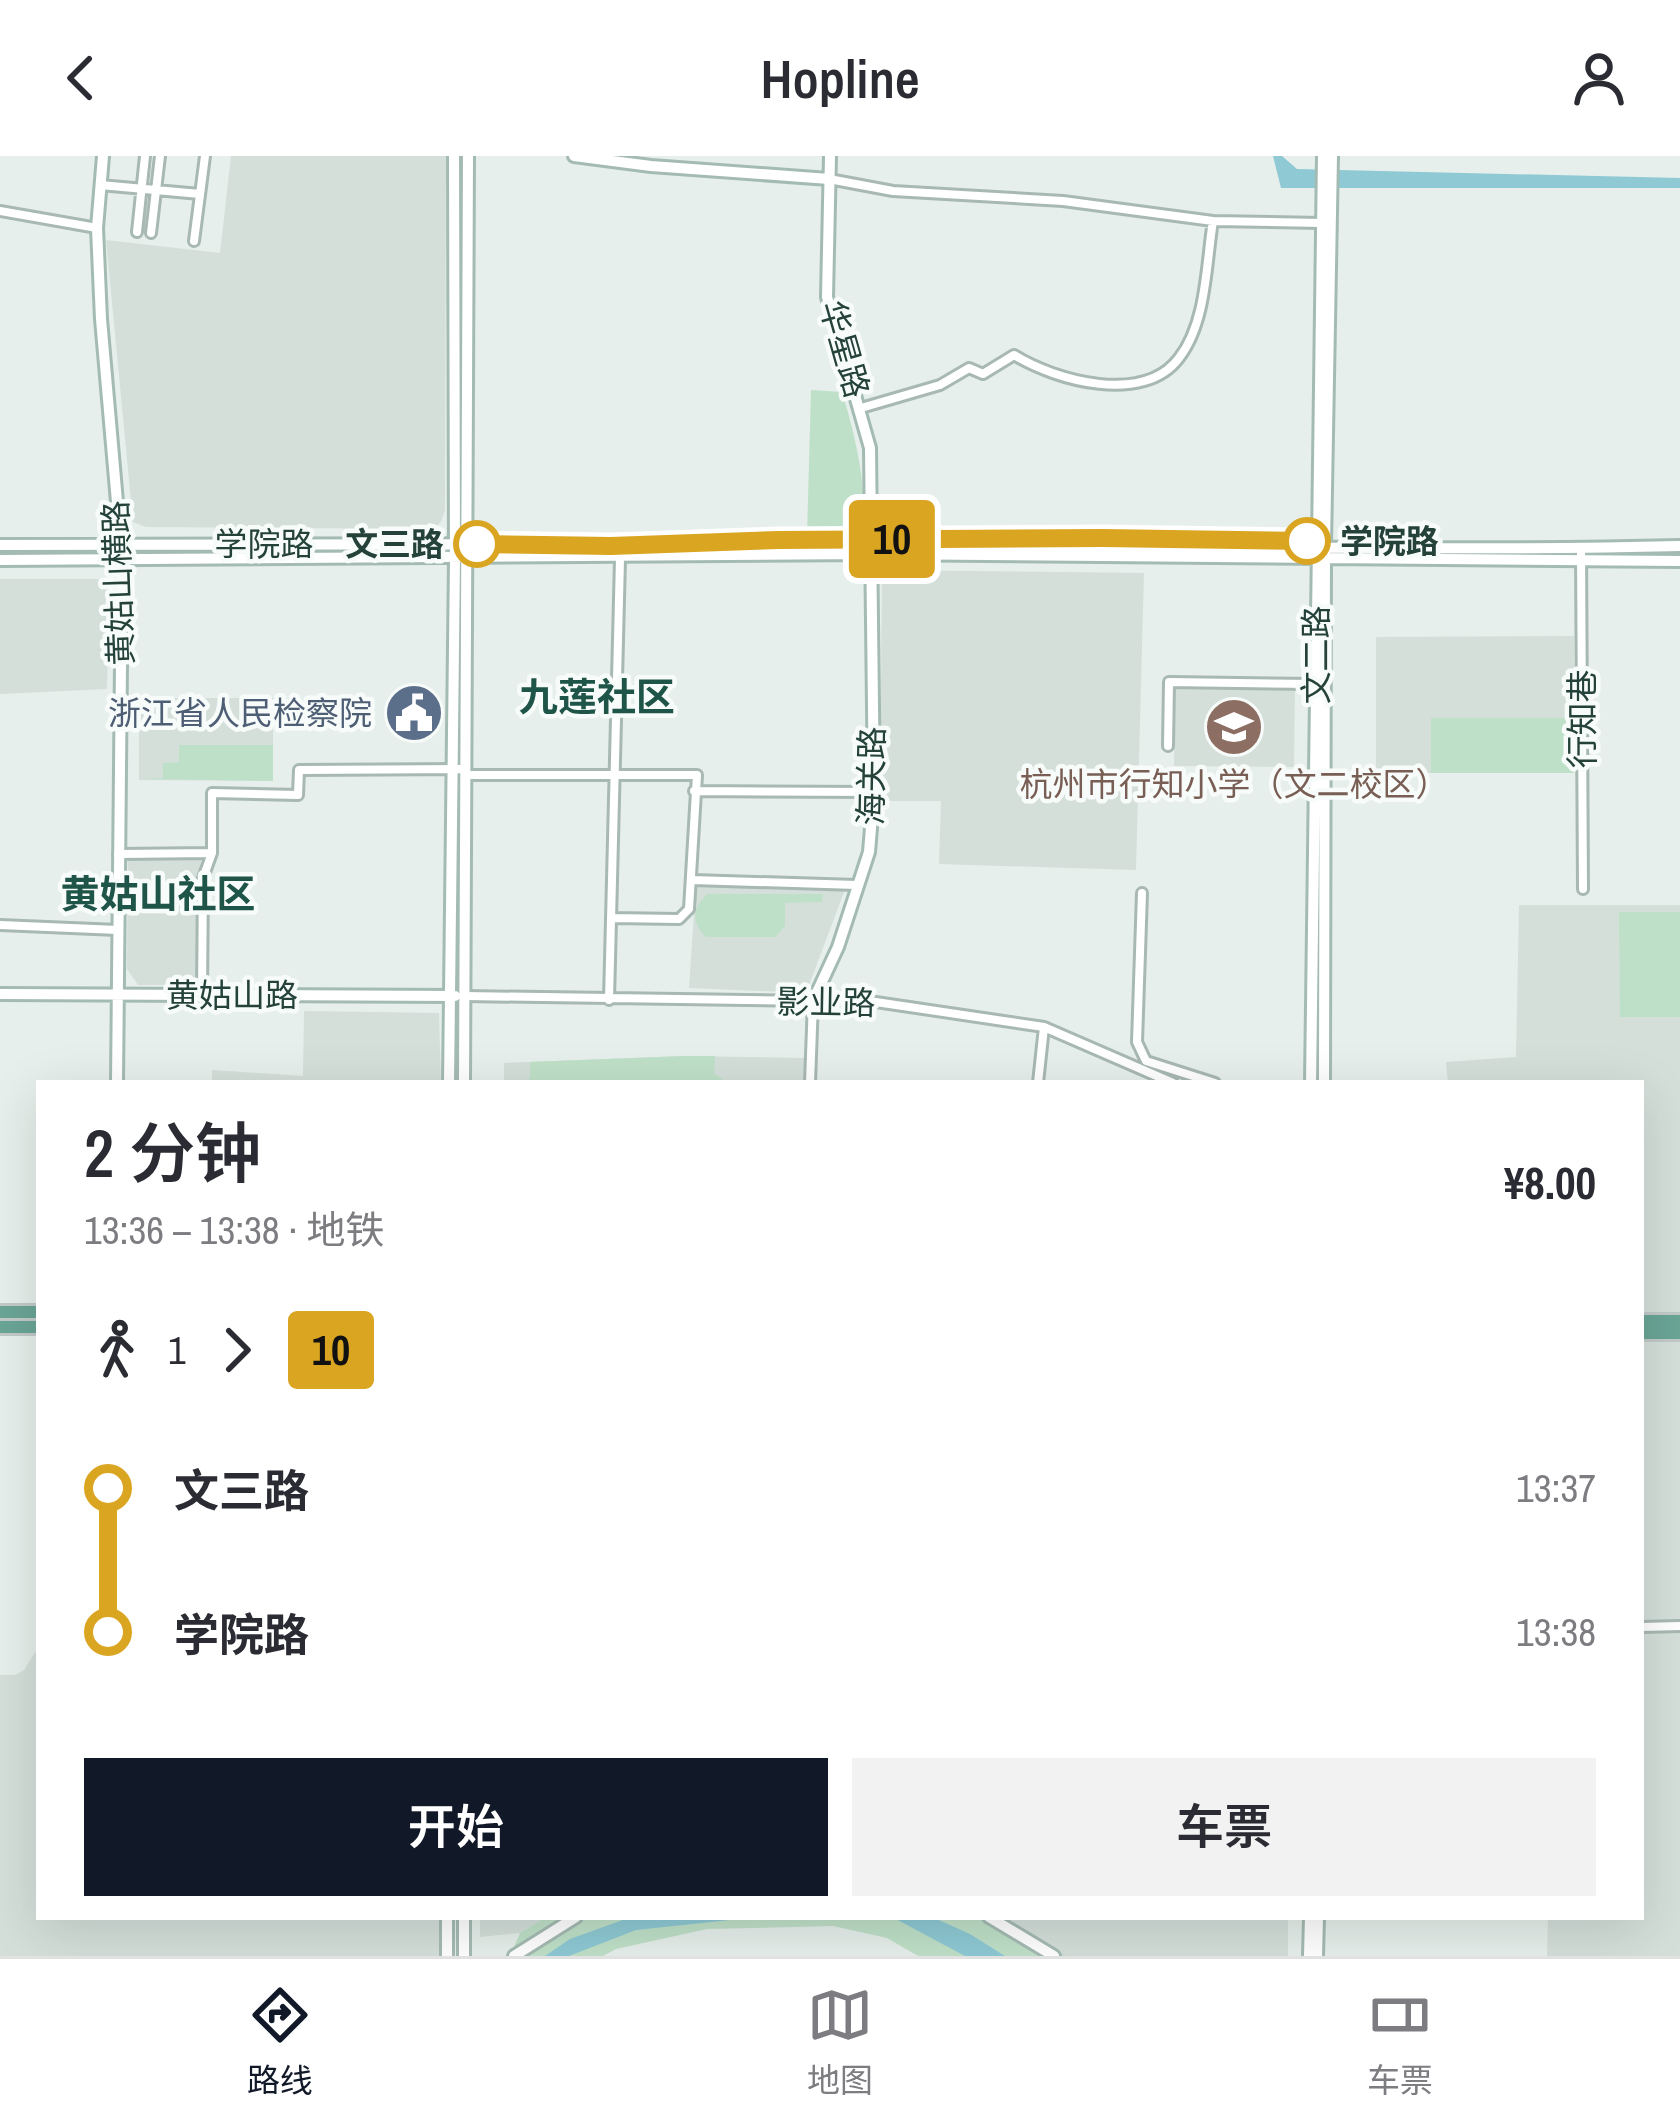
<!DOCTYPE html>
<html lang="zh">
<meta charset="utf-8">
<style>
:root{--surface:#fff;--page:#f2f2f3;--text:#2b2b33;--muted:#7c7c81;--line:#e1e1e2;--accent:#111827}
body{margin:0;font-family:"Archivo Narrow","Noto Sans SC",sans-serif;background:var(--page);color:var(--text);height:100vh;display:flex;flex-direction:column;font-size:45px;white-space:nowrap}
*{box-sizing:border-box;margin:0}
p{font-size:39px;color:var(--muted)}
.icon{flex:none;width:66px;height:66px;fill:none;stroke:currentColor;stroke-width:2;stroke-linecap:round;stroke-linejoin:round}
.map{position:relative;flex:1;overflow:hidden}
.panel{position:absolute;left:36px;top:924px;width:1608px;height:840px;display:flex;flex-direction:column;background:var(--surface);border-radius:0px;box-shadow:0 12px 48px #0002}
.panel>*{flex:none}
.badge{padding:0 24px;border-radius:9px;font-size:42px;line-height:78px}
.map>.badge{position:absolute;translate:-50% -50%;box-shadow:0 0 0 6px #fff}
.legs{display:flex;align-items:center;gap:18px;height:132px;padding:0 48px;font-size:39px}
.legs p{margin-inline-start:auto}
.overview{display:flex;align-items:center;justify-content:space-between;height:204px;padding:0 48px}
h1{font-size:66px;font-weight:600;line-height:90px}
.cta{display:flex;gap:24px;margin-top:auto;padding:24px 48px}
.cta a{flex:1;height:138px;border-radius:0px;background:var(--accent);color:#fff;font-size:48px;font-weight:600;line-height:138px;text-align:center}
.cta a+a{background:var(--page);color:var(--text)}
ul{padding:0 48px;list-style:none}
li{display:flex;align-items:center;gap:42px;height:144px;font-size:45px}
li i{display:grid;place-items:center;width:18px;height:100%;margin:0 15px;background:currentColor}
li i::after{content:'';width:30px;height:30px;margin:-15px;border:9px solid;border-radius:50%;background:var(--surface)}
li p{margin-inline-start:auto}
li:first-child i{background:linear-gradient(#0000 50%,currentColor 0)}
li:last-child i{background:linear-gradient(currentColor 50%,#0000 0)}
header{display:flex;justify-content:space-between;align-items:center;height:156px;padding:0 48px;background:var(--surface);font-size:54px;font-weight:600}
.dock{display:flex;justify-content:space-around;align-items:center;height:168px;border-top:3px solid var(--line);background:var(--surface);font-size:33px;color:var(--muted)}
.dock a{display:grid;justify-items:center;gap:6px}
.dock .on{color:var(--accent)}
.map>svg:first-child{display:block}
</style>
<header><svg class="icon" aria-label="back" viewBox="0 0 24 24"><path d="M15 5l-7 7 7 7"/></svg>Hopline<svg class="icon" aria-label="person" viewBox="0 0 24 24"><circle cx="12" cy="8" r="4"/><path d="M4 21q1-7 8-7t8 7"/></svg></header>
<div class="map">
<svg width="1680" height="1800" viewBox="0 0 1680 1800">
<rect width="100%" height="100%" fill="#e6efeb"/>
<path fill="#d4dfda" d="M 231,0 L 446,0 L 445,354 L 441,366 L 433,373 L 146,371 L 133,366 L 106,84 L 220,97 Z
M 882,414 L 1144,417 L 1136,714 L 939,708 L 941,645 L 880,645 Z
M 0,423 L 103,423 L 109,431 L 107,533 L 0,538 Z
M 1574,480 L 1574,617 L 1376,617 L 1376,481 Z
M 1175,531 L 1295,532 L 1294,611 L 1174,610 Z
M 139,542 L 273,542 L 273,625 L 139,624 Z
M 128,698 L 201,698 L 199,829 L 138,829 L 127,813 Z
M 696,729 L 846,731 L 806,837 L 689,832 Z
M 1519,749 L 1680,749 L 1680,1800 L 1547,1800 L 1548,1761 L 1641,1761 L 1641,927 L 1448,927 L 1446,906 L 1516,901 Z
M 304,855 L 439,857 L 441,927 L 212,927 L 212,914 L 303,920 Z
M 684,900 L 805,902 L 803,927 L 504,927 L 504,907 Z
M 39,1490 L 39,1761 L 443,1761 L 442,1800 L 0,1800 L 0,1519 L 15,1519 L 24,1514 Z
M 480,1761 L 546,1761 L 520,1777 L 480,1781 Z
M 1012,1761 L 1288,1761 L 1288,1800 L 1068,1800 L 1052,1795 L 1008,1767 Z"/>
<path fill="#bfe0c8" d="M 811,234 L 842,236 C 850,261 877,357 855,377 C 845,386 819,380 807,380 Z
M 1431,562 L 1574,562 L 1574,617 L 1431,617 Z
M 179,589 L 273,589 L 273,625 L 140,623 L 163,622 L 163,607 L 179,606 Z
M 707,738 L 823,738 L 822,746 L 785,747 L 785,770 L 775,781 L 706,781 C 691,766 692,753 707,738 Z
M 1619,756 L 1680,756 L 1680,861 L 1620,861 Z
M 684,900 L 715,900 L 714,917 L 727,927 L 524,927 L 530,922 L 530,906 Z
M 546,1761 L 999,1761 L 1052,1795 L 1068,1800 L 918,1800 L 887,1782 L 833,1770 L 707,1773 L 616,1793 L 603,1800 L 510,1800 L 520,1777 Z"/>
<path fill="#8ec9d4" d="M 1273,0 L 1282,0 L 1297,13 L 1680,22 L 1680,32 L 1281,32 Z
M 631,1761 L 759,1761 L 636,1774 L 569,1800 L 545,1800 L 570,1783 Z
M 892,1761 L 932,1761 L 970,1778 L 1005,1800 L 965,1800 Z"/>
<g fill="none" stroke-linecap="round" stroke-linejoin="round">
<defs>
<path id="street" d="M 829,23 L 893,35 L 1063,45 L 1213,65 L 1322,67
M 100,29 L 200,38
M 0,55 L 97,72
M 137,76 L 145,0
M 151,77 L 160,0
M 194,85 L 205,0
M 861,252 L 940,229 L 969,212 L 983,218 L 1014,199 C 1056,225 1144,249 1179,202 C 1207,166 1206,107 1213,65
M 1581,393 L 1583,733
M 1168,590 L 1169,526 L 1315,528
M 466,619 L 697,619 L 689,753 L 679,763 L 611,762
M 694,635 L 874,636
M 118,698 L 212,697
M 692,724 L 857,729
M 1142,737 L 1137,886 L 1146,905 L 1215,927
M 0,769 L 118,774
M 202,839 L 203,722 L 212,697 L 212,637 L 298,639 L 299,614 L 466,613
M 465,840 L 813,845 L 842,841 L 1044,871 L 1173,927
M 609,844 L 620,403
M 810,927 L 813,845
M 1038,927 L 1044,871
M 1641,1471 L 1680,1470"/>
<path id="secondary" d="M 103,0 L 97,72 L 101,163 L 122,403 L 117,927
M 574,0 L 651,10 L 829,23
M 0,389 L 619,388 C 729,396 839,384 948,386 C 1192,389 1436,396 1680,390
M 0,404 L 870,398 L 1680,405
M 0,838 L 455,840
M 813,845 L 838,791 L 869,696 L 874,636 L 870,292 L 827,141 L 830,0
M 449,927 L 455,403 L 454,0
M 464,927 L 468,0
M 1311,927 L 1323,0
M 1324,927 L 1325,389 L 1332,0
M 989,1761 L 1054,1800
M 447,1800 L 447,1761
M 464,1800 L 464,1761
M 514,1800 L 576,1761
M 1309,1800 L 1310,1761
M 1317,1800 L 1318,1761"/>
<path id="primary" d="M 0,1156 L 39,1156
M 1641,1165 L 1680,1165
M 0,1171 L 39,1171
M 1641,1177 L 1680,1177"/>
</defs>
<use href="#street" stroke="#a8b8b2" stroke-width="14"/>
<use href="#secondary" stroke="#a4bbb3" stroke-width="16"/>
<use href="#primary" stroke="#c2cac8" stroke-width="18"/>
<use href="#street" stroke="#fff" stroke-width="8"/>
<use href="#secondary" stroke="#fff" stroke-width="10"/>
<use href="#primary" stroke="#6aa596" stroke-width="12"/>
</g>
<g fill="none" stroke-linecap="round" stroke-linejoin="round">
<defs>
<path id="line-1" d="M 477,388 L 611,390 L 778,384 L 1102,382 L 1307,385"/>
</defs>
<use href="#line-1" stroke="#fff" stroke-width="27"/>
<use href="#line-1" stroke="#daa520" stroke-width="18"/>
</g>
<defs>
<symbol id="civic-disc" viewBox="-11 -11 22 22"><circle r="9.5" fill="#5c6f8a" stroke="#f7fbf9"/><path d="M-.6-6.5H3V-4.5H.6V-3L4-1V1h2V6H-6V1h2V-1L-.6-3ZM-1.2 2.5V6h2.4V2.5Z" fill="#fff"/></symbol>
<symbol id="school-disc" viewBox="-11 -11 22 22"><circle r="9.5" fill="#8d6e63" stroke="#f7fbf9"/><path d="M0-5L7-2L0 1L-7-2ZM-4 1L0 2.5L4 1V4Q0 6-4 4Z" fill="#fff"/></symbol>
</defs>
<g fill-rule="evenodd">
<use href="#civic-disc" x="381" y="524" width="66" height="66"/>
<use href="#school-disc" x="1201" y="538" width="66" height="66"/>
</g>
<g fill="#fff" stroke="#daa520" stroke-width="6">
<circle cx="1307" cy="385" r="21"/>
<circle cx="477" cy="388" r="21"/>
</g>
<g text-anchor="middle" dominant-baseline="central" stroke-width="9" stroke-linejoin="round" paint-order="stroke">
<g font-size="33" fill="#24423a" stroke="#f7fbf9">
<text transform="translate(845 193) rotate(74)">华星路</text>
<text x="264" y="388">学院路</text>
<text transform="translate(118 427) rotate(-92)">黄姑山横路</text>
<text transform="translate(1316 499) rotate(-90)">文二路</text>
<text transform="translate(1582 563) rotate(-90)">行知巷</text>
<text transform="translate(871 620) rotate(-89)">海关路</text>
<text x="232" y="839">黄姑山路</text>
<text transform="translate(826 846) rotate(1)">影业路</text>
</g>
<g font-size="33" font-weight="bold" fill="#24423a" stroke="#f7fbf9" text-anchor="start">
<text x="1340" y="385">学院路</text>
<text x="444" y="388" text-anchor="end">文三路</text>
</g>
<g font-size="33" fill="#4e5e75" stroke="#f7fbf9" text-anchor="end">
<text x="372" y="557">浙江省人民检察院</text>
</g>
<g font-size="33" fill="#785e54" stroke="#f7fbf9">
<text x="1234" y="628">杭州市行知小学（文二校区）</text>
</g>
<g font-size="39" font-weight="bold" fill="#1f5548" stroke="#f7fbf9">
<text x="597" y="541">九莲社区</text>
<text x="158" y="738">黄姑山社区</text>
</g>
</g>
</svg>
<b class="badge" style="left:892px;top:383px;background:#daa520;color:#111">10</b>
<section class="panel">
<div class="overview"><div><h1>2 分钟</h1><p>13:36 – 13:38 · 地铁</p></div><b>¥8.00</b></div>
<div class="legs"><svg class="icon" aria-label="walk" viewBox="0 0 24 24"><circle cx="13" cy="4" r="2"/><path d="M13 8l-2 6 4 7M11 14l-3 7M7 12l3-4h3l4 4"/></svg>1<svg class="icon" aria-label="forward" viewBox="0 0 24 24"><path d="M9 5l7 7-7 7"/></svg><b class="badge" style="background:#daa520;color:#111">10</b></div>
<ul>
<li><i style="color:#daa520"></i><b>文三路</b><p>13:37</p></li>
<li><i style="color:#daa520"></i><b>学院路</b><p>13:38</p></li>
</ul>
<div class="cta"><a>开始</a><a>车票</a></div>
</section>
</div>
<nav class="dock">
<a class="on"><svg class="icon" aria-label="directions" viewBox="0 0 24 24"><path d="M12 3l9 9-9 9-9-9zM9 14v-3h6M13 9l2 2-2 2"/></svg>路线</a>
<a><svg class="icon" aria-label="map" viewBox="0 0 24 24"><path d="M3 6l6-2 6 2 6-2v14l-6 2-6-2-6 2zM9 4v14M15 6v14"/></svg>地图</a>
<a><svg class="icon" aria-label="tickets" viewBox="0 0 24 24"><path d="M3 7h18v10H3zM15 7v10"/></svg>车票</a>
</nav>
